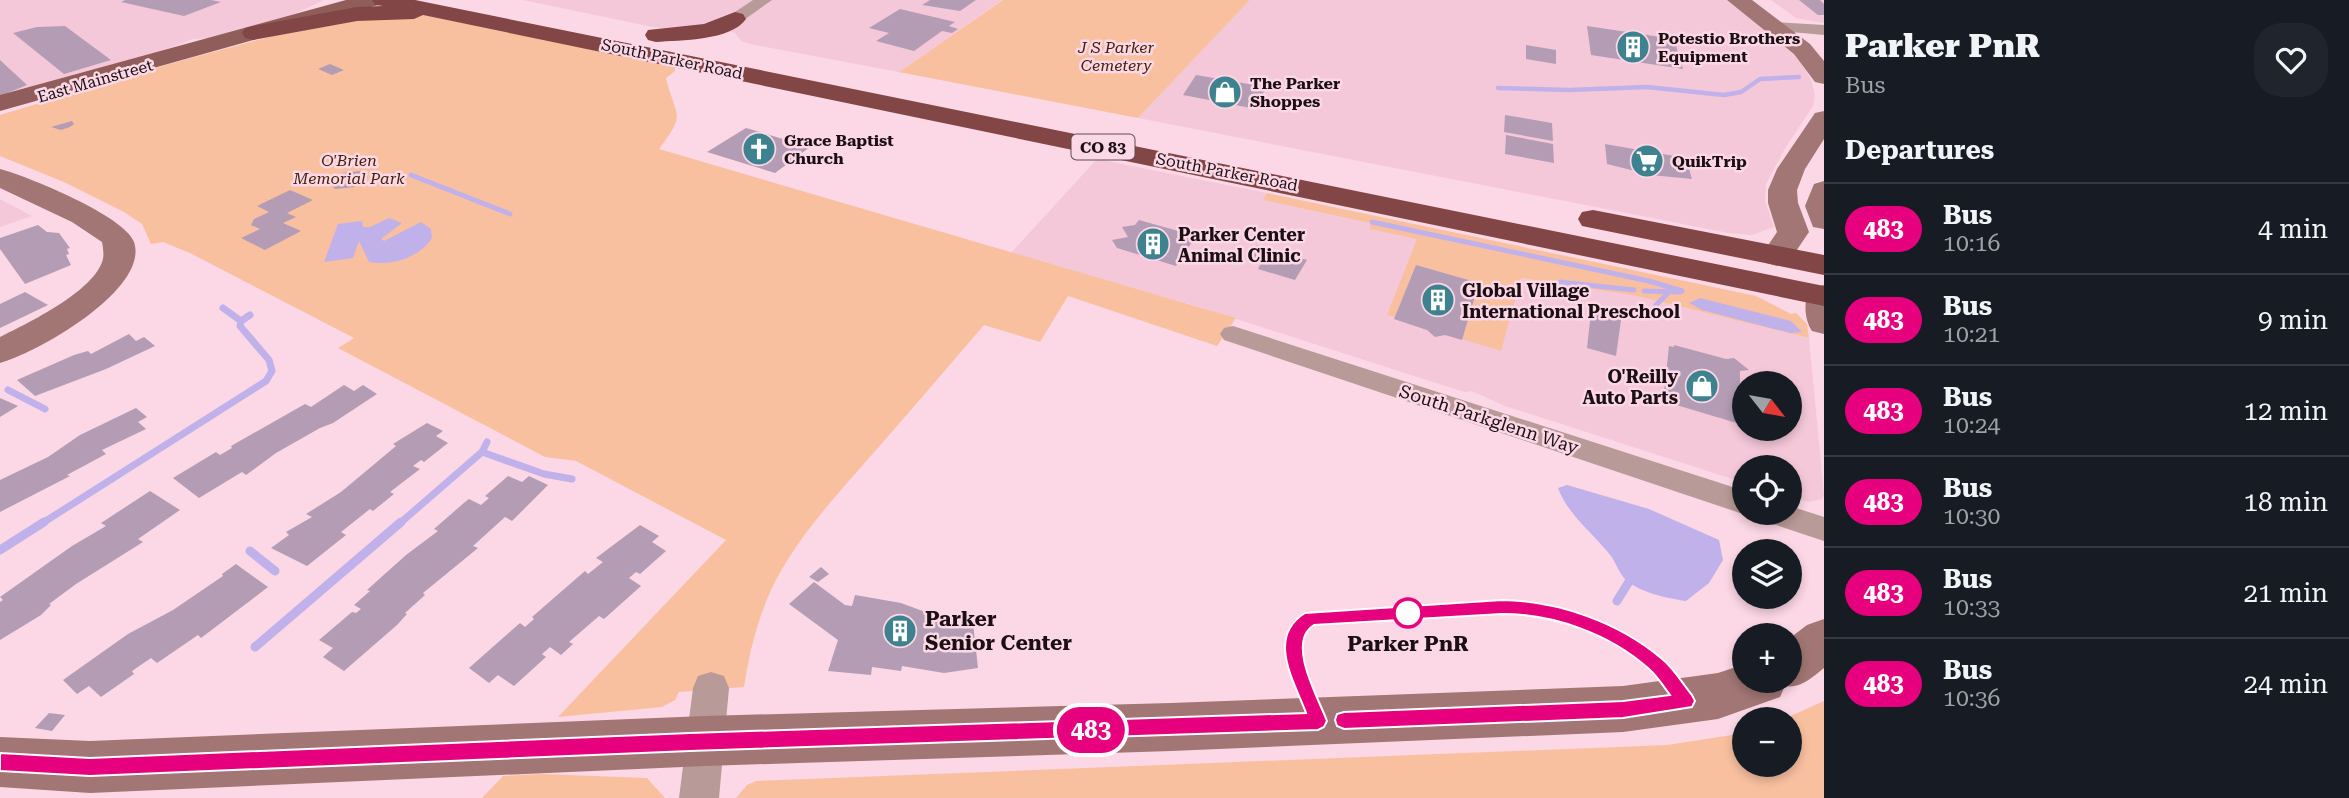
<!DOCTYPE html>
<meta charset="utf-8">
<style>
:root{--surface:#171b24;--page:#20242c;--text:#f1f3f6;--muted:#9ea1a6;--line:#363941}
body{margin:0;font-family:"Roboto Serif",serif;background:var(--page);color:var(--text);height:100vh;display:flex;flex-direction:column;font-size:26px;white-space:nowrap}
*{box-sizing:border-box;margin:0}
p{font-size:23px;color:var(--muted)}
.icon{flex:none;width:38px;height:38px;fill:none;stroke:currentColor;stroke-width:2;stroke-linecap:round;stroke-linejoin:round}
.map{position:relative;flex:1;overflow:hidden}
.details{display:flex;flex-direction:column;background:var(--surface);width:525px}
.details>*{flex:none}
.badge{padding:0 14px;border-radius:23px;font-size:24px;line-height:46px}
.needle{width:46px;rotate:121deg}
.fabs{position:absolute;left:1732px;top:371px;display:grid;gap:14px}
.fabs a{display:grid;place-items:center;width:70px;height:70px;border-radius:50%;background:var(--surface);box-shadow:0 4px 10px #0003;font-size:35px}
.map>.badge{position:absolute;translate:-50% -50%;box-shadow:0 0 0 4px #fff}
h2{padding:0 21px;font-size:26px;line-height:63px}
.round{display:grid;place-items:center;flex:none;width:74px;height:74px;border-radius:28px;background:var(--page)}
.summary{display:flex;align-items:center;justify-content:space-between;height:119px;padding:0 21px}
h1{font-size:33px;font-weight:800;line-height:52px}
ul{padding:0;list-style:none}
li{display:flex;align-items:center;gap:21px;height:91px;padding:0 21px;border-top:2px solid var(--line)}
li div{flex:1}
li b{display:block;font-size:26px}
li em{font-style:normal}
li .badge{min-width:77px;font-weight:700;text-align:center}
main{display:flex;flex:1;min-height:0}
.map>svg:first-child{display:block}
</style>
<main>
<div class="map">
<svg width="1824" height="798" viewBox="0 0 1824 798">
<rect width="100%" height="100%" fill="#fcd7e5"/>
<path fill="#f4c8d9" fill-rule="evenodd" d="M 0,0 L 321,0 L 322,1 L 294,14 L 211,38 L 193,39 L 146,57 L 0,99 Z
M 523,0 L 1002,0 L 899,72 L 750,44 L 741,41 L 735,33 L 712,26 L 678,30 L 653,27 Z
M 1250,0 L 1727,0 L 1773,33 L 1796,55 L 1811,79 L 1815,95 L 1813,106 L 1785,148 L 1766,184 L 1765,201 L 1774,227 L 1752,235 L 1729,233 L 1138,118 Z
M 1771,0 L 1824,0 L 1824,23 L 1796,18 Z
M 1097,159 L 1267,193 L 1264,200 L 1371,223 L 1370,229 L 1417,236 L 1521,278 L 1637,296 L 1809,338 L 1824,495 L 1822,499 L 1809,502 L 1790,498 L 1790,467 L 1745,467 L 1745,483 L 1505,406 L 1472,391 L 1464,392 L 1196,306 L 1011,253 ZM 1745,383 L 1790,383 L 1790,429 L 1745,429 Z
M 0,199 L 15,207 L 32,216 L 0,227 Z"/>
<path fill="#f9c0a0" d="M 1003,0 L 1250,0 L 1138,118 L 899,72 Z
M 424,15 L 674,66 L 675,71 L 666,78 C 676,119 687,112 659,149 L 1236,318 L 1217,346 L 1068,296 L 1040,342 L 984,325 C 946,369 908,414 869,458 C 834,498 794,541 771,590 C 757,621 749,654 744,687 L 679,692 L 675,700 L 662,707 L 558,717 L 726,540 L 576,461 L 545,457 L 338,348 L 354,338 L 190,253 L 163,242 L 151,244 L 142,224 L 124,212 L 66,183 L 0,156 L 0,115 L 169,64 L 299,29 L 341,20 Z
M 1267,193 L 1756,296 L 1791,314 L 1796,313 L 1807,324 L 1809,338 L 1637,296 L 1521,278 L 1501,351 L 1462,339 L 1479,283 L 1416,265 L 1395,317 L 1387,315 L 1417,239 L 1370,229 L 1370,223 L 1263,200 Z
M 1824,701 L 1824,798 L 736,798 L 747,785 L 756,781 L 1667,745 L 1745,733 L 1745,765 L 1790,765 L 1790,719 L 1784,719 Z
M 542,774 L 647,778 L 665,798 L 482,798 L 503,776 Z"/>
<path fill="#c0b1ea" d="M 389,218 L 402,223 L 381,239 L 384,241 L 421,222 L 431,229 L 432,238 C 419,258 392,266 369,262 L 359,241 L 353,258 L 324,262 L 338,224 L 362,221 L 363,227 L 370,227 Z
M 1700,298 L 1791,321 L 1802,332 L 1790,333 L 1702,310 L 1689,303 Z
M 1567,485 L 1649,509 L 1719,540 L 1723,560 L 1709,583 L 1686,601 C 1667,598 1640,593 1625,579 C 1619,573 1616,563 1611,556 C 1594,534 1567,514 1558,488 Z"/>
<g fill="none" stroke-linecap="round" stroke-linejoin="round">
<path stroke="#c0b1ea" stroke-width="4.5" d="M 1498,88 L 1569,90 L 1647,87 L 1724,95 L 1741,92 L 1760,79 L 1799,77"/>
<path stroke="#c0b1ea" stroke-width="5" d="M 411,175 L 510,214
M 1372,222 L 1649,281 L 1682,291
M 1560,282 L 1634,290
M 1644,291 L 1681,292
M 1656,305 L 1668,293"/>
<path stroke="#c0b1ea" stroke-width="7" d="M 223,308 L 241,321
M 8,390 L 45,409
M 482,452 L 544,474 L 572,479
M 41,524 L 266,381 L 272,371 L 269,360 L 240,326 L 241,321 L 250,315
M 399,524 L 482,452 L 487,442"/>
<path stroke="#c0b1ea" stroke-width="9" d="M 0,550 L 44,522
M 250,551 L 275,571
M 1617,601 L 1633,575
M 255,647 L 401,522"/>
</g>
<path fill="#b39cb4" d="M 125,0 L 211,0 L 221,2 L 184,16 L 121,2 Z
M 930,0 L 976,0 L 960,11 L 922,5 Z
M 1799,0 L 1820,0 L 1824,4 L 1824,15 L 1818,15 Z
M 900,9 L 955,22 L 949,26 L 958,29 L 952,33 L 942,31 L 914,51 L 876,41 L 889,33 L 869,28 Z
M 65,26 L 111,60 L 64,74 L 13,33 L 37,27 Z
M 1587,26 L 1674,39 L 1683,69 L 1591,55 Z
M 1526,45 L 1556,50 L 1556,64 L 1526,59 Z
M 0,60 L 27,85 L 0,96 Z
M 330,64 L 344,70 L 332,75 L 318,69 Z
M 1196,75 L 1266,87 L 1256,109 L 1183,95 Z
M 1505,115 L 1552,123 L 1553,141 L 1504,132 Z
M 72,121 L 74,124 L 70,127 L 61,130 L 51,127 Z
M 746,128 L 810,147 L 775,173 L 707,152 Z
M 1506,135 L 1553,144 L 1554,163 L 1505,154 Z
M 1605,144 L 1686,158 L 1692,179 L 1651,175 L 1607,164 Z
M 361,171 L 368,177 L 355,187 L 335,189 L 329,182 L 342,173 Z
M 290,190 L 313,200 L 287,213 L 296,217 L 283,223 L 301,231 L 265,250 L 241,238 L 260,229 L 251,225 L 254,219 L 269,212 L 257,206 Z
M 1139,220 L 1196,236 L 1176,266 L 1117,248 L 1112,240 L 1128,237 L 1122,227 L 1135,225 Z
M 38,225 L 47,232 L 59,233 L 70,248 L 67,249 L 69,254 L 66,255 L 71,265 L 25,284 L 0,249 L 0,238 Z
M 1256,245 L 1307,260 L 1295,280 L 1258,269 L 1262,261 L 1249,257 Z
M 1416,265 L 1479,283 L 1462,340 L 1445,335 L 1435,337 L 1427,330 L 1394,319 Z
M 25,292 L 48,305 L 0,328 L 0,304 Z
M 1591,312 L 1621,320 L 1616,356 L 1587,348 Z
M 129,334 L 136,341 L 144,337 L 155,346 L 106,369 L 35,396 L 17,380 L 74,355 L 88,351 L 91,354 Z
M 1674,345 L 1726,359 L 1734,358 L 1749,370 L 1740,371 L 1740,424 L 1663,401 L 1669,346 L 1674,347 Z
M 344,385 L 354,391 L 363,385 L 377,394 L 333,423 L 320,428 L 276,453 L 246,475 L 242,472 L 199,498 L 173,478 L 216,452 L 220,455 L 232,448 L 231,446 L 305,404 L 311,407 Z
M 0,398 L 18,406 L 0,417 Z
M 136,408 L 147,417 L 138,422 L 146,429 L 102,450 L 106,454 L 67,475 L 70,476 L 0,512 L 0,480 L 48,457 L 80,435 Z
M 427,423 L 443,431 L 436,436 L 448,443 L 424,462 L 421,460 L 413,466 L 420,469 L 390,492 L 394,494 L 373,511 L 370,509 L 341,532 L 346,535 L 307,566 L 271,548 L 289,535 L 286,532 L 312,517 L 306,514 L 341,492 L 396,446 L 393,444 Z
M 508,476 L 522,482 L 529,476 L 548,485 L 512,521 L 505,517 L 473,546 L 478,548 L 423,593 L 425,595 L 405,613 L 407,614 L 397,625 L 344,671 L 323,657 L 333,648 L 319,640 L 352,612 L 356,613 L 361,609 L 354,605 L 370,591 L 367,590 L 406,555 L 438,531 L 434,529 L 465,502 L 469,499 L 481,505 L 489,498 L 485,496 Z
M 150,491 L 180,510 L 138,539 L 143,542 L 76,584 L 49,604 L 51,605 L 41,615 L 0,640 L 0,602 L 3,600 L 0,597 L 72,546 L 106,526 L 101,523 Z
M 640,525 L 659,536 L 652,542 L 666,551 L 640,574 L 636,572 L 629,578 L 641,586 L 604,619 L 599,616 L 569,642 L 573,644 L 561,655 L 550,647 L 542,654 L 546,657 L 514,686 L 498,675 L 489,683 L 469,668 L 520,623 L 525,627 L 534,619 L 532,617 L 585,571 L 588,574 L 603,562 L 596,558 Z
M 236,564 L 268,587 L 201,638 L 198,635 L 157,663 L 151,658 L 132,671 L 134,674 L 101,697 L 89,686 L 77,694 L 63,680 L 128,634 L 173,610 L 223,576 L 222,574 Z
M 821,567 L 829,574 L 818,582 L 809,577 Z
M 814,582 L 845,605 L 852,606 L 855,595 L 901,603 L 955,623 L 973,623 L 978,668 L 944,673 L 902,666 L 901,671 L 872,667 L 871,675 L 828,671 L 838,640 L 789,604 Z
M 49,713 L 65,715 L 52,731 L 35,728 Z"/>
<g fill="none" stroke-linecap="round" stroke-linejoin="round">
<path fill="#b89a98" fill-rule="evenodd" d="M 753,0 L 772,0 L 741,22 L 729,22 L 727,19 L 729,16 Z
M 1776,22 L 1824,25 L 1824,35 L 1770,30 L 1768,27 L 1770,24 Z
M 1233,326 L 1745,491 L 1745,513 L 1751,513 L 1745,515 L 1734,511 L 1224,340 L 1220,334 L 1224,328 Z
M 1790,506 L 1824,517 L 1824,541 L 1764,521 L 1759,513 L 1790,513 Z
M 711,672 L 724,676 L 729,688 L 719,798 L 679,798 L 693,688 L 698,676 Z"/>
<path fill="#a17674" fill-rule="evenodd" d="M 1727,0 L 1752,0 L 1810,44 L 1824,61 L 1824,84 L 1815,82 L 1794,54 Z
M 1824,111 L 1824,139 L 1805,169 L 1797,190 L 1798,203 L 1809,232 L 1788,263 L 1777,266 L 1766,263 L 1761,256 L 1777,232 L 1768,203 L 1768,190 L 1777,169 L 1815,113 Z
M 0,169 C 27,176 125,216 134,242 C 150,289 37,353 0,363 L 0,337 C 28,323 95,291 103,259 C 104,254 103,247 102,242 L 72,222 L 0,188 Z
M 1824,181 L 1824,229 L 1813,227 L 1805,206 L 1814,184 Z
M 1824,285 L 1824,334 L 1812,331 C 1804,319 1803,299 1811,288 Z
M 1824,619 L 1824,668 C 1813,677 1800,689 1785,686 L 1780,697 L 1718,719 L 1623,732 L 1171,751 L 705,766 L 90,793 L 0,787 L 0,737 L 90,741 L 705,716 L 1171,703 L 1623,686 L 1718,673 L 1745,664 L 1745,681 L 1790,681 L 1790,638 L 1807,625 Z"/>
<path fill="#905d5a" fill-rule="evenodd" d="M 346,0 L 381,0 L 378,5 L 0,111 L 0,95 Z"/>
<path fill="#814645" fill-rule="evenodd" d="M 372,0 L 415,0 L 1824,286 L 1824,306 L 423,15 L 414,19 L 357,21 L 253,40 L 245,38 L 242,33 L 245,28 L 253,26 L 357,7 L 383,6 L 375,5 Z
M 735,12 L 743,14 L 746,19 C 731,41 680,40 656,42 L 648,40 L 645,35 L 648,30 L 704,24 Z
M 1593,210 L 1824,255 L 1824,275 L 1582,226 L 1578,219 L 1582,212 Z"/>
</g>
<path fill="#e6007e" stroke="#fff" stroke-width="2" d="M 1502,600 C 1558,601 1618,622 1661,658 C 1673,667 1682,683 1692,695 L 1695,701 L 1692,707 L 1623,718 L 1344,729 L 1337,726 L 1335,720 L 1337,714 L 1344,712 L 1623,701 L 1670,695 C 1664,687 1657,676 1649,669 C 1610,634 1554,614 1502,614 L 1314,625 C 1286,642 1318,697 1327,721 L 1324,727 L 1318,730 L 690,751 L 90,776 L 0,771 L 0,753 L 90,758 L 690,733 L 1306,713 C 1294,681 1266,637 1305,613 Z"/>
<defs>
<symbol id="building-disc" viewBox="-11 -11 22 22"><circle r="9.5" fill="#3d828e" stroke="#fcd7e5"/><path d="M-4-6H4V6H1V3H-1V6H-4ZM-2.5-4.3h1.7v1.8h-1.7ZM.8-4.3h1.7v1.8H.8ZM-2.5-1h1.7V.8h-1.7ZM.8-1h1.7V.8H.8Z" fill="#fff"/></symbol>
<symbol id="shop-disc" viewBox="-11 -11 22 22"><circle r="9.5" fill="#3d828e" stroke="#fcd7e5"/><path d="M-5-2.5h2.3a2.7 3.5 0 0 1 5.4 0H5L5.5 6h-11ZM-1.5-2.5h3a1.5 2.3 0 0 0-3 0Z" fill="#fff"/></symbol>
<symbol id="church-disc" viewBox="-11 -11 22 22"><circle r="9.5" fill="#3d828e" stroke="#fcd7e5"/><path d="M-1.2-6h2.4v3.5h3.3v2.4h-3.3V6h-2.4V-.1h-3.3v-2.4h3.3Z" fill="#fff"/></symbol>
<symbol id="supermarket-disc" viewBox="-11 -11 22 22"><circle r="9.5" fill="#3d828e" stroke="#fcd7e5"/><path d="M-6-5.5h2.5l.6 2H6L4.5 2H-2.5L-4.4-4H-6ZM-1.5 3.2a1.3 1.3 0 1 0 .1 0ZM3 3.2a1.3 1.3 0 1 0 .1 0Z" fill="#fff"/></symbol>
</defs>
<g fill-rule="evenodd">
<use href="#building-disc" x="1614" y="28" width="38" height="38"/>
<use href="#shop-disc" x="1206" y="73" width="38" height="38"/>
<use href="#church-disc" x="740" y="130" width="38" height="38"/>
<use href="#supermarket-disc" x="1628" y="142" width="38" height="38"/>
<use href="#building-disc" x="1134" y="225" width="38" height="38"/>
<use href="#building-disc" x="1419" y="281" width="38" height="38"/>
<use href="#shop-disc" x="1683" y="367" width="38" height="38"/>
<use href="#building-disc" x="881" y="612" width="38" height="38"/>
</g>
<circle fill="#fff" stroke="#e6007e" stroke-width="3.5" cx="1408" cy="613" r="14"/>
<g text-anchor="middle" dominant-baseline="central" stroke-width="5" stroke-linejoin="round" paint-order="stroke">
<g font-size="16" font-weight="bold" fill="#1b0f14" stroke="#fcd7e5" text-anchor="start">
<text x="1658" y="38">Potestio Brothers<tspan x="1658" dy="18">Equipment</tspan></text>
<text x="1250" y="83">The Parker<tspan x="1250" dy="18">Shoppes</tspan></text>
<text x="784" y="140">Grace Baptist<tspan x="784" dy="18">Church</tspan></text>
<text x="1672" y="161">QuikTrip</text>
</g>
<g font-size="16" font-style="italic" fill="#472209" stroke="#fcd7e5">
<text x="1116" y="47">J S Parker<tspan x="1116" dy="18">Cemetery</tspan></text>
<text x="349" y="160">O'Brien<tspan x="349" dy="18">Memorial Park</tspan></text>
</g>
<g font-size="16" fill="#1b0f14" stroke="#fcd7e5">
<text transform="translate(672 59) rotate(12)">South Parker Road</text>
<text transform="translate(95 81) rotate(-16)">East Mainstreet</text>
<text transform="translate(1227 172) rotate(11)">South Parker Road</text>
</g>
<rect fill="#fcd7e5" stroke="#5e4b53" stroke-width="2" x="1071.5" y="134.5" width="63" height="25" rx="5"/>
<g font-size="16" font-weight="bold" fill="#1b0f14">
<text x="1103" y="147">CO 83</text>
</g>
<g font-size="18" font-weight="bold" fill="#1b0f14" stroke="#fcd7e5" text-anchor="start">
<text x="1178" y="234">Parker Center<tspan x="1178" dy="21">Animal Clinic</tspan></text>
<text x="1462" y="290">Global Village<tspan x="1462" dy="21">International Preschool</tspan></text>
<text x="1678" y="376" text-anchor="end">O'Reilly<tspan x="1678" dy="21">Auto Parts</tspan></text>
</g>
<g font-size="18" fill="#1b0f14" stroke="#fcd7e5">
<text transform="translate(1489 419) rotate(18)">South Parkglenn Way</text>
</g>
<g font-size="21" font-weight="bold" fill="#1b0f14" stroke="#fcd7e5" text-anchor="start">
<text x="925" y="619">Parker<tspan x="925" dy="24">Senior Center</tspan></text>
</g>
<g font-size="21" font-weight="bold" fill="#1b0f14" stroke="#fcd7e5">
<text x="1408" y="644">Parker PnR</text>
</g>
</g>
</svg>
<div class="fabs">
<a><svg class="needle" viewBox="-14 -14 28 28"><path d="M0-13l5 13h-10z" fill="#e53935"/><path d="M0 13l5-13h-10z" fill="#9ea1a6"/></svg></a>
<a><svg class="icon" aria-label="locate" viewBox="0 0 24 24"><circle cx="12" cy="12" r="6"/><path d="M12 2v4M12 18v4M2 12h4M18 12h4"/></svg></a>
<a><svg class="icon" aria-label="layers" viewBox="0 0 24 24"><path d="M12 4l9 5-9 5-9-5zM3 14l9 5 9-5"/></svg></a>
<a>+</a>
<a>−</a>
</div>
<b class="badge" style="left:1091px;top:730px;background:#e6007e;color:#fff">483</b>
</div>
<section class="details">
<div class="summary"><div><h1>Parker PnR</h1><p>Bus</p></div><a class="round"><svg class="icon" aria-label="heart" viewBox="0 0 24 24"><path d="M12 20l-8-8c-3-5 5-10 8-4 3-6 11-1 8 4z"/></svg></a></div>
<h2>Departures</h2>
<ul>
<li><span class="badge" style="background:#e6007e;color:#fff">483</span><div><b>Bus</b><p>10:16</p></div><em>4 min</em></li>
<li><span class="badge" style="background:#e6007e;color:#fff">483</span><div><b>Bus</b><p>10:21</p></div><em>9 min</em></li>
<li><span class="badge" style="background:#e6007e;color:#fff">483</span><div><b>Bus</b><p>10:24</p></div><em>12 min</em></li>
<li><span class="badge" style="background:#e6007e;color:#fff">483</span><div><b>Bus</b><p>10:30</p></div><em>18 min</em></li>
<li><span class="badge" style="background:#e6007e;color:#fff">483</span><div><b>Bus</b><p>10:33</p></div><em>21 min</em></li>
<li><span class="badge" style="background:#e6007e;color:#fff">483</span><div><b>Bus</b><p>10:36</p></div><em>24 min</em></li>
</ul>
</section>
</main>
